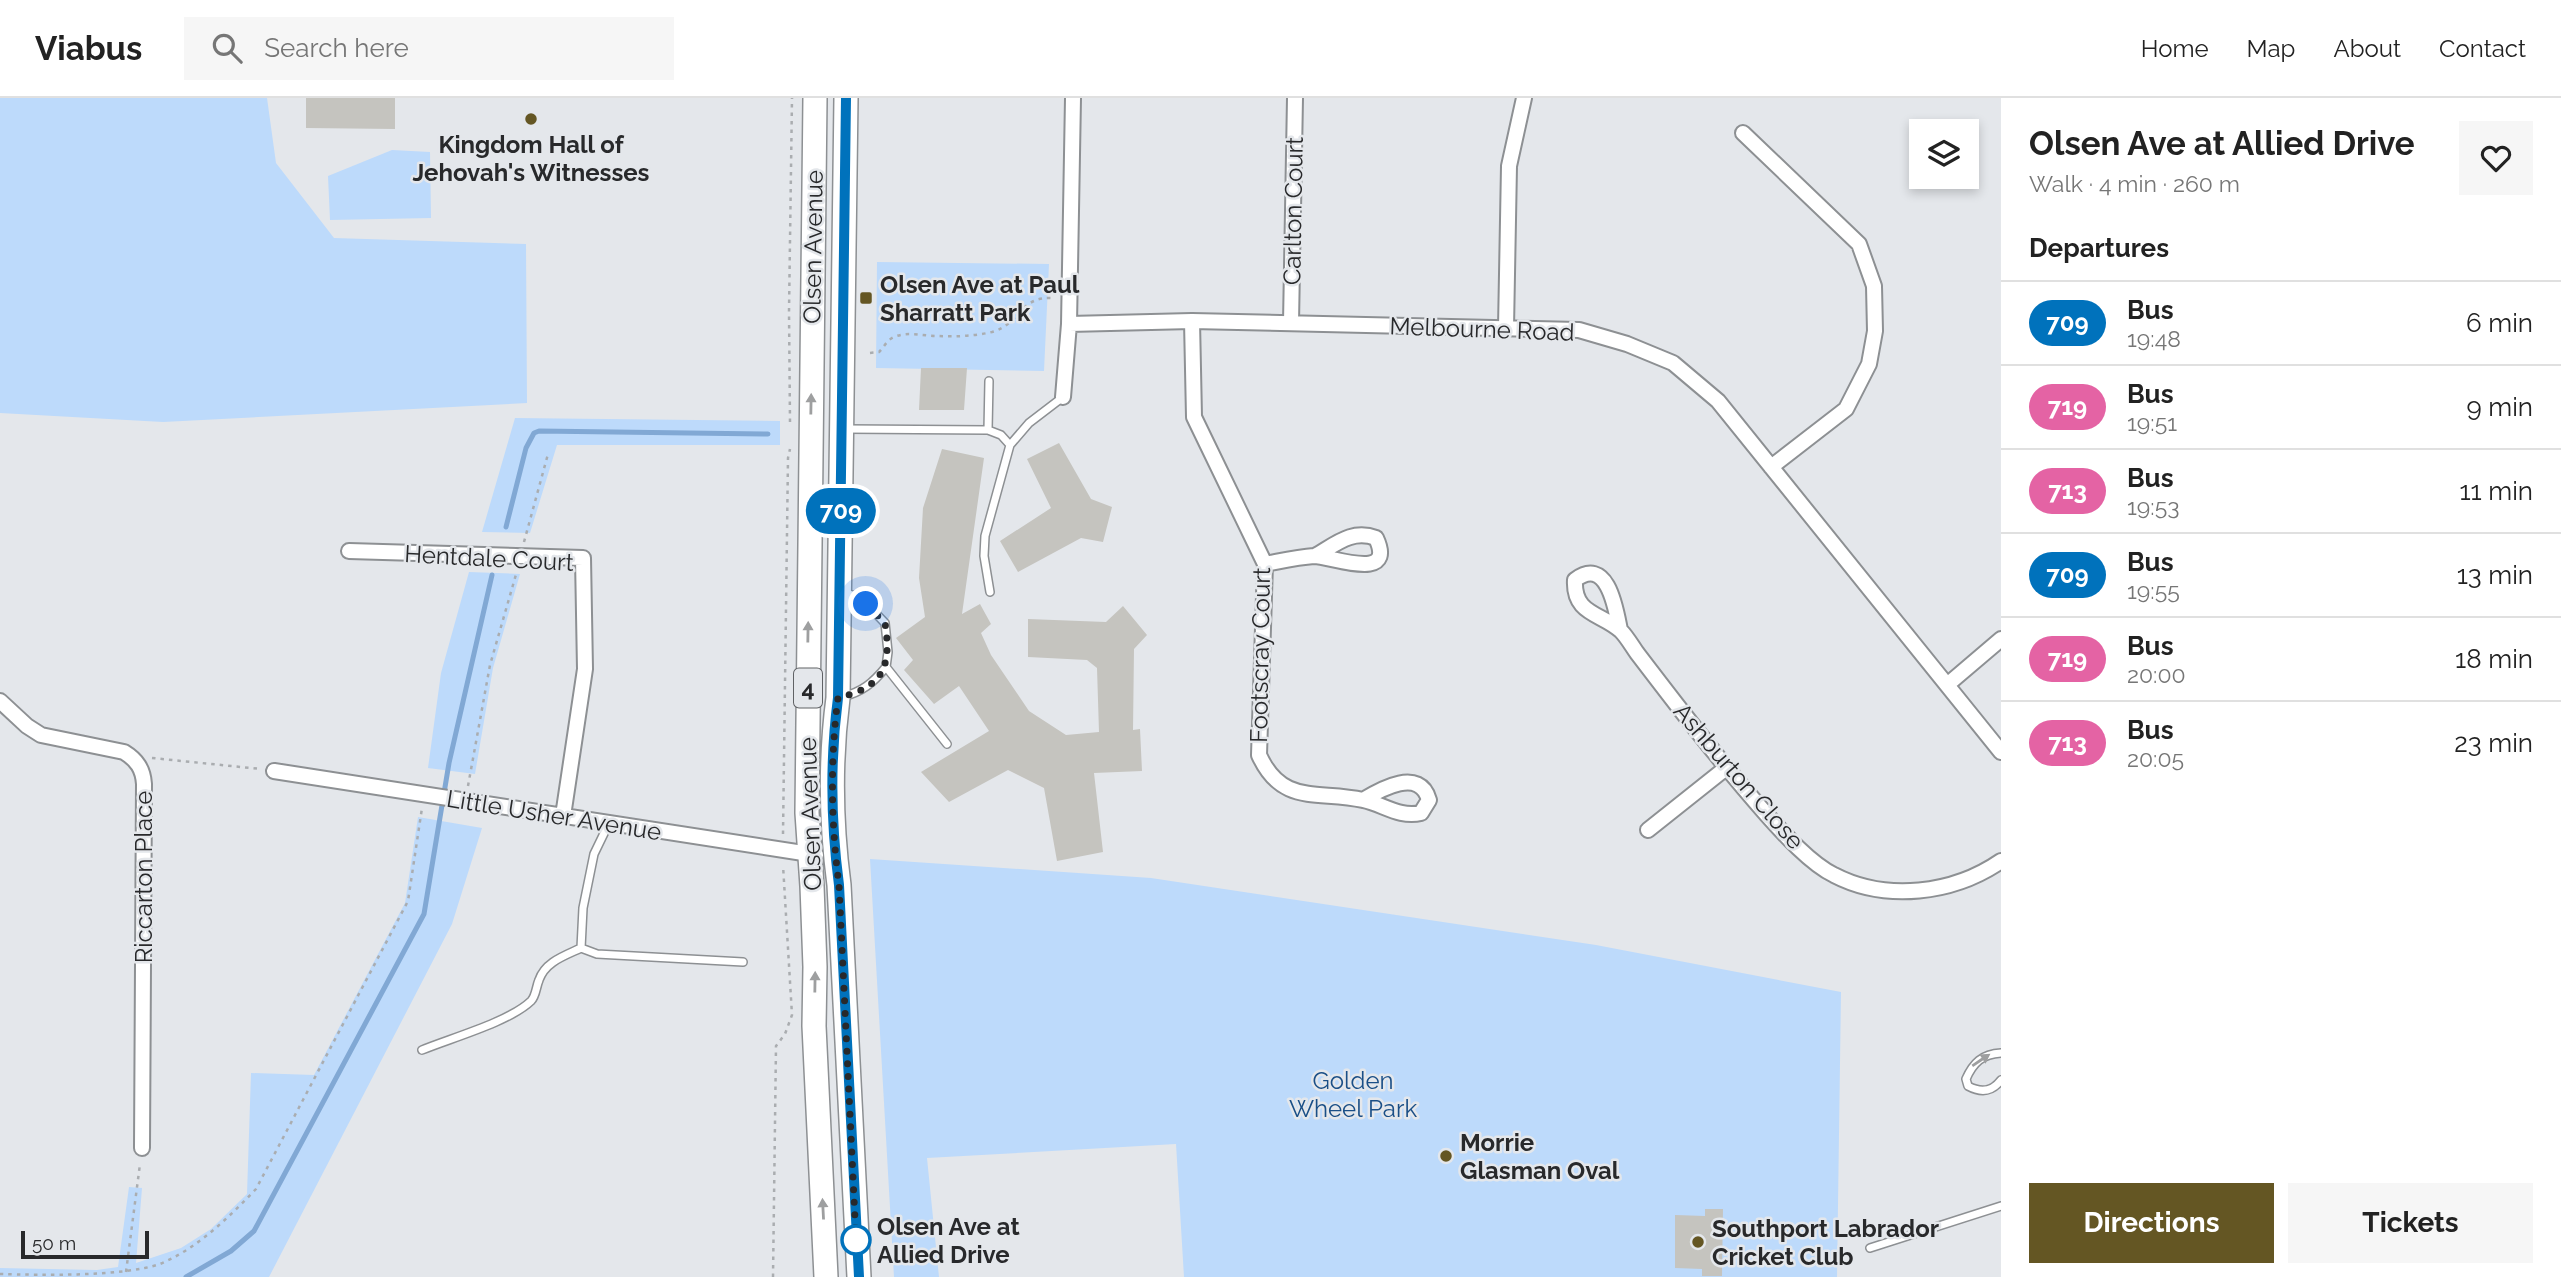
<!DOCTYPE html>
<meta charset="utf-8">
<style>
:root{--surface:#fff;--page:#f6f6f6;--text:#222;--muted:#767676;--line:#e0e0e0;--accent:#645623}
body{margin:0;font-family:Raleway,sans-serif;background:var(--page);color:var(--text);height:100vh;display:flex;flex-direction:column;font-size:26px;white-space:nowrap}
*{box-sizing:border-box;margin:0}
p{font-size:23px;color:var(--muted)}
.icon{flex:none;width:38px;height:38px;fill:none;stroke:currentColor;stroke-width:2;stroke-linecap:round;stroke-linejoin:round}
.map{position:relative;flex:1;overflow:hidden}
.panel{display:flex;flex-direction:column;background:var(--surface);width:560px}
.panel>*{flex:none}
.badge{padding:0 14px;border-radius:23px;font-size:24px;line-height:46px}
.controls{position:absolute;left:1909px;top:21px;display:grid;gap:14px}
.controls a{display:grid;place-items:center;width:70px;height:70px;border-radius:0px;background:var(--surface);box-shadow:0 4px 10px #0003;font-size:35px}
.scale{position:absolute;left:21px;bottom:18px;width:128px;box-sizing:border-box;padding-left:7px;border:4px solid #28292b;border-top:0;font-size:19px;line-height:24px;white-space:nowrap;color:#28292b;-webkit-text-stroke:5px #e4e7eb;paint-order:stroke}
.you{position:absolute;width:35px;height:35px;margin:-18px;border:5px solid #fff;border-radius:50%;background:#1a73e8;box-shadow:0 0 0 10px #1a73e833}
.map>.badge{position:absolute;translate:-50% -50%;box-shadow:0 0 0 4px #fff}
h2{padding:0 28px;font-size:26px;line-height:63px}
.round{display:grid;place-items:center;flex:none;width:74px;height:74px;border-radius:0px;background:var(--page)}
.summary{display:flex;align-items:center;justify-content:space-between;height:119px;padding:0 28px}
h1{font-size:33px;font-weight:700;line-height:52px}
.action{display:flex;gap:14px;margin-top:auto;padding:14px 28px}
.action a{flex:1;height:80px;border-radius:0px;background:var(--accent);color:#fff;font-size:28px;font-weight:700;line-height:80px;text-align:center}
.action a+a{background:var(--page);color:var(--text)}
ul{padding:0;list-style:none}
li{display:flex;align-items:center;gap:21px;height:84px;padding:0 28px;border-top:2px solid var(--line)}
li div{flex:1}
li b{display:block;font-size:26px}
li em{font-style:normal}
li .badge{min-width:77px;font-weight:700;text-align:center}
header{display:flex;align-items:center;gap:42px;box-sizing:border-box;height:98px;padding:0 35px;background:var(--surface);border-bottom:2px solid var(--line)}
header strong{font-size:33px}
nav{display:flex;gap:38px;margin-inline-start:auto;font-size:24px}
.search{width:490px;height:63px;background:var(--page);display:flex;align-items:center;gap:18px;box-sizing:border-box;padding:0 24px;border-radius:0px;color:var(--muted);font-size:26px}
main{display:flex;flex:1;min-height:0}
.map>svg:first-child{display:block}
</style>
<header>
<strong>Viabus</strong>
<div class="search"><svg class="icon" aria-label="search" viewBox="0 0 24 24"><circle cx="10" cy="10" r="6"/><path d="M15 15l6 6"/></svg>Search here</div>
<nav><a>Home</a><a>Map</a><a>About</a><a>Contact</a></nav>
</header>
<main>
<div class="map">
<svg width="2001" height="1179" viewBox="0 0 2001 1179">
<rect width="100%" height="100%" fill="#e4e7eb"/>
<path fill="#bddafb" d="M 0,0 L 267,0 L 276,65 L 334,140 L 526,146 L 527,305 L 163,324 L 0,315 Z
M 392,52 L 430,54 L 431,120 L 330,122 L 328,78 Z
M 877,164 L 1049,166 L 1044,273 L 876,270 Z
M 515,320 L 780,323 L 780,347 L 557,347 L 530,435 L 482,434 Z
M 469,474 L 520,476 L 493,570 L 475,676 L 428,670 L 441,575 Z
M 418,719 L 482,730 L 452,826 L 269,1179 L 0,1179 L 0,1170 L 97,1172 L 118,1169 L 129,1089 L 142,1090 L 136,1165 L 181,1150 L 211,1131 L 247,1096 L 251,975 L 314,977 L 405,805 Z
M 870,761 L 1151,780 L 1596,847 L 1841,894 L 1837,1179 L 1184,1179 L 1176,1046 L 927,1060 L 939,1179 L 894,1179 Z"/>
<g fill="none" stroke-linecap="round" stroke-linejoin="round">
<path stroke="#81a8d4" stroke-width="5" d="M 506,429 L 526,350 L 534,335 L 539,333 L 768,336
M 186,1179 L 231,1153 L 254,1133 L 424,816 L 449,665 L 492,477"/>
</g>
<path fill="#c5c4bf" d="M 306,0 L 395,0 L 395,31 L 306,30 Z
M 921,270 L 967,270 L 964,312 L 919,312 Z
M 1059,345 L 1091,401 L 1112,409 L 1103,444 L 1081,440 L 1018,474 L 1000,443 L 1051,410 L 1027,361 Z
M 942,351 L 984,360 L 962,516 L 980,506 L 991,526 L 981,535 L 991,557 L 1029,613 L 1066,637 L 1099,634 L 1097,570 L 1087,562 L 1028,559 L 1028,521 L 1106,524 L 1123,508 L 1147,537 L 1134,551 L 1133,632 L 1140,631 L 1142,673 L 1094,675 L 1103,754 L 1057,763 L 1044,690 L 1008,672 L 949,704 L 921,674 L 989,633 L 959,588 L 934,606 L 904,572 L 913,562 L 896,540 L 925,519 L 919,480 L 923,410 Z
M 1705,1111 L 1723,1111 L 1722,1178 L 1702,1178 L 1702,1171 L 1675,1170 L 1675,1117 L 1705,1118 Z"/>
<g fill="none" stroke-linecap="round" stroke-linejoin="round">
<defs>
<path id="lane" d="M 846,331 L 988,332 L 989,283
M 988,332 L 1001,337 L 1010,347 L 985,438 L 984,458 L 990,494
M 1010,347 L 1029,325 L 1063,299
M 844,495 L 860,499 L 885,525 L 888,554 L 886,569
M 842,599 C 862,594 873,585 886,569 L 947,646
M 609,725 L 594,756 L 583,810 L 581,850 L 597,856 L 743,864
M 422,952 C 451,940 509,924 531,903 C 536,898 536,889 539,882 C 545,864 564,858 581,850
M 2001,955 C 1982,956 1973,965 1966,981 L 1968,988 C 1981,995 1992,994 2001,982
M 1870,1150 L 2001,1108"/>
<path id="street" d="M 1743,35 L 1859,146 L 1874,188 L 1875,233 L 1869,266 L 1846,311 L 1771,369
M 1192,223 L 1194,319 L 1265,466 L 1259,657 C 1282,708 1318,692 1363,702 C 1383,706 1399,720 1421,715 L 1429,702 C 1420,669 1381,691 1363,702
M 1291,225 L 1295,0
M 1069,226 L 1192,223 L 1579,232 L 1627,246 L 1673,265 L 1718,303 L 2001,654
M 1506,230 L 1509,68 L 1524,0
M 1063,299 L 1069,226 L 1073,0
M 349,453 L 583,460 L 585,571 L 563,718
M 1265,466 C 1281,463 1298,459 1314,458 C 1331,458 1397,485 1376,440 C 1352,431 1336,446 1315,458
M 1620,532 C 1616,512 1608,457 1575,482 C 1573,517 1602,515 1621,533 C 1627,539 1632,548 1637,555 C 1679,610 1721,665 1767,717 C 1784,736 1811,766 1834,777 C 1886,804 1953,796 2001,763
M 1947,587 L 2001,541
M 0,603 L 27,628 L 41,637 L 124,654 C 137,662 143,671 144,686 L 142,1050
M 274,673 L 816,757
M 1648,732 L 1726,670"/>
<path id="primary" d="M 815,0 L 807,715 L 812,788 L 815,869 L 814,928 L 826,1179
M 846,0 L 838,600 C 830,661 831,726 839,787 L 859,1179"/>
</defs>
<use href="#lane" stroke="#8d9093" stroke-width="10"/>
<use href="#street" stroke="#8d9093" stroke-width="18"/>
<use href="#primary" stroke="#8d9093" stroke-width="26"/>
<path stroke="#aaadb0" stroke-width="2.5" stroke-dasharray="3.5 5" stroke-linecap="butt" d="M 870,255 L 879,254 C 884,249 887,242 894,239 C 908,233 923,238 938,238 C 955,239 975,238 992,234 C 1019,227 1020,198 1052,200
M 790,324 L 789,214 L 792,0
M 524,444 L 548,356
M 152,660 L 261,671
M 468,688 L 490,567 L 517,473
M 783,736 L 788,360 L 790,351
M 126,1174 L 140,1066
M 0,1176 C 43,1177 121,1179 160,1166 C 198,1150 228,1120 256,1091 L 408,803 L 422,710
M 773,1179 L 776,948 L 785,936 L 792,917 L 783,767"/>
<use href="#lane" stroke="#fff" stroke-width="7"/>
<use href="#street" stroke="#fff" stroke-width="14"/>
<use href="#primary" stroke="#fff" stroke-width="23"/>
</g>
<defs><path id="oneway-solid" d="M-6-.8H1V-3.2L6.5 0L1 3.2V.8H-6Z" transform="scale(1.75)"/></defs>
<g fill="#9e9fa0">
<use href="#oneway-solid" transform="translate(811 306) rotate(-89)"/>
<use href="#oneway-solid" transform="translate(808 534) rotate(-89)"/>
<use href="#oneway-solid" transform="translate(815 884) rotate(-89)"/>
<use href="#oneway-solid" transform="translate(1981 962) rotate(-34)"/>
<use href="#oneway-solid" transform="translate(823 1111) rotate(-93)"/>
</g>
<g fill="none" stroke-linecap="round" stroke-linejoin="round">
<defs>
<path id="line" d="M 846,0 L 838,600 C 830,661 831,726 839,787 L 859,1179"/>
</defs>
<use href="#line" stroke="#fff" stroke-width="16"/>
<use href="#line" stroke="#0072bc" stroke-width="10"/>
<path stroke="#28292b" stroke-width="7" stroke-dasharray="0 12.6" d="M 856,1142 L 839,787 C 831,726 830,661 838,600 C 883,589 892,569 885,525 L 866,506"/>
</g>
<g fill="#645623" stroke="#e4e7eb" stroke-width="2.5">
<circle cx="531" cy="21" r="7"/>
<rect x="859" y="193" width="14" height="14" rx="3.5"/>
<circle cx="1446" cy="1058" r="7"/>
<circle cx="1698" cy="1144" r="7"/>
</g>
<circle fill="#fff" stroke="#0072bc" stroke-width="3.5" cx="856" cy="1142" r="14"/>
<g text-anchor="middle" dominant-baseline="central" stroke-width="5" stroke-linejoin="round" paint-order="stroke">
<rect fill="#e4e7eb" stroke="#606265" stroke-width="2" x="794" y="570.5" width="28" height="39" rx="5"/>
<g font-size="23" font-weight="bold" fill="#28292b">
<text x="808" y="590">4</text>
</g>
<g font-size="24" font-weight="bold" fill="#28292b" stroke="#e4e7eb" text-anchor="start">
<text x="531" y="46" text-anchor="middle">Kingdom Hall of<tspan x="531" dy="28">Jehovah's Witnesses</tspan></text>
<text x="880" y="186">Olsen Ave at Paul<tspan x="880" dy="28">Sharratt Park</tspan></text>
<text x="1460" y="1044">Morrie<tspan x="1460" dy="28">Glasman Oval</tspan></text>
<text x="1712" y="1130">Southport Labrador<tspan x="1712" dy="28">Cricket Club</tspan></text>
</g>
<g font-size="24" fill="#28292b" stroke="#e4e7eb">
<text transform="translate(1293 113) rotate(-89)">Carlton Court</text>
<text transform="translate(813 149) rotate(-89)">Olsen Avenue</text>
<text transform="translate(1482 231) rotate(2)">Melbourne Road</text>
<text transform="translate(489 460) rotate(3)">Hentdale Court</text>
<text transform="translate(1260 557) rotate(-89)">Footscray Court</text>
<text transform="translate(1739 678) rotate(49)">Ashburton Close</text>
<text transform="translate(810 716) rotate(-92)">Olsen Avenue</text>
<text transform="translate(554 717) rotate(9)">Little Usher Avenue</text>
<text transform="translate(143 779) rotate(-90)">Riccarton Place</text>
</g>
<g font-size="24" fill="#1a4f87" stroke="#e4e7eb">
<text x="1353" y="982">Golden<tspan x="1353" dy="28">Wheel Park</tspan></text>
</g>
<g font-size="24" font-weight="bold" fill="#28292b" stroke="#e4e7eb" text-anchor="start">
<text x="877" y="1128">Olsen Ave at<tspan x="877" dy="28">Allied Drive</tspan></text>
</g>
</g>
</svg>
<div class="controls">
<a><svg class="icon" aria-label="layers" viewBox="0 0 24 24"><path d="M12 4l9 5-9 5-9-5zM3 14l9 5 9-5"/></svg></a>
</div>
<div class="scale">50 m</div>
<div class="you" style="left:866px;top:506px"></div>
<b class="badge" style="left:841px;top:413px;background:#0072bc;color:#fff">709</b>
</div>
<section class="panel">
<div class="summary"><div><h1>Olsen Ave at Allied Drive</h1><p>Walk · 4 min · 260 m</p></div><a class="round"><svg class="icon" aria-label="heart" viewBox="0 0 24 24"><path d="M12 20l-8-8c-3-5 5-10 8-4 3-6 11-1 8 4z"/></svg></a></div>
<h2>Departures</h2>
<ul>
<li><span class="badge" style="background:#0072bc;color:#fff">709</span><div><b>Bus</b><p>19:48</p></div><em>6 min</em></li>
<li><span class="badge" style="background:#e463a4;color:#fff">719</span><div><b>Bus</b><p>19:51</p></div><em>9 min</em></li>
<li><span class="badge" style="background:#e463a4;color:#fff">713</span><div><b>Bus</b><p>19:53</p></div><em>11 min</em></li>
<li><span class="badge" style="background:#0072bc;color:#fff">709</span><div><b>Bus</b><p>19:55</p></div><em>13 min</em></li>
<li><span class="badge" style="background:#e463a4;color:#fff">719</span><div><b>Bus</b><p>20:00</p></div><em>18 min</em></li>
<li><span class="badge" style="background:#e463a4;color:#fff">713</span><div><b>Bus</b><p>20:05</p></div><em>23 min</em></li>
</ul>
<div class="action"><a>Directions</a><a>Tickets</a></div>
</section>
</main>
